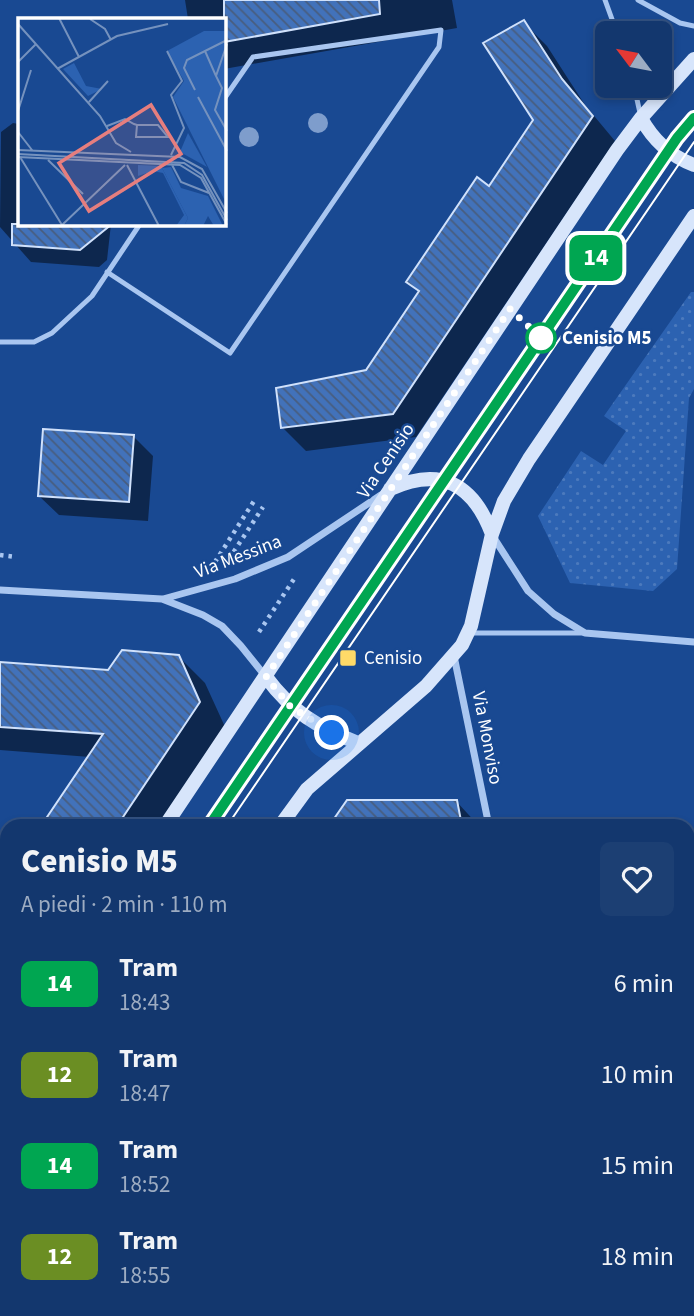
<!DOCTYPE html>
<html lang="it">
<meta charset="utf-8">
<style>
:root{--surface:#13376e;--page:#1c3f73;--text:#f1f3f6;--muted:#9dacc2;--line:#325181}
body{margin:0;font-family:"Source Sans 3",sans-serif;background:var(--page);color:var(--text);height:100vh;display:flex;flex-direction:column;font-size:26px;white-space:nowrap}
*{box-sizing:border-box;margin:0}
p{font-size:23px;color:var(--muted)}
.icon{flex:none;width:38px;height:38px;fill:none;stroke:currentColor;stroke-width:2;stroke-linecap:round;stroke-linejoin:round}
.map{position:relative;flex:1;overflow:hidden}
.side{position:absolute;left:0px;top:819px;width:695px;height:497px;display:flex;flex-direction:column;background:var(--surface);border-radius:21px 21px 0 0;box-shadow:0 4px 10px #0003,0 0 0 2px var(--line)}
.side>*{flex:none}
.badge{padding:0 14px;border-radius:10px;font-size:24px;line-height:46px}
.needle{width:46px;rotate:302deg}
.buttons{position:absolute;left:595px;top:21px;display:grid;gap:14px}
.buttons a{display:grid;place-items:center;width:77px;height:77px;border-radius:10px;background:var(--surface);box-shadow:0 4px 10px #0003,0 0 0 2px var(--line);font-size:35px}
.you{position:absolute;width:35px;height:35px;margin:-18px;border:5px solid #fff;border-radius:50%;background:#1a73e8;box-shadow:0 0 0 10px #1a73e833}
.map>.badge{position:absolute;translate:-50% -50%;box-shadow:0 0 0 4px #fff}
.round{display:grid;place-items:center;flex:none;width:74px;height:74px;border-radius:10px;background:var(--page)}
.overview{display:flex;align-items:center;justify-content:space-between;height:119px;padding:0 21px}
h1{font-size:33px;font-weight:800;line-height:52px}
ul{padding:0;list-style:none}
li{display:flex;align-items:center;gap:21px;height:91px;padding:0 21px}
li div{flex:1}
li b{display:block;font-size:26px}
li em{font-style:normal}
li .badge{min-width:77px;font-weight:700;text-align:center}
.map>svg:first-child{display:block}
</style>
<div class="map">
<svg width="694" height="1316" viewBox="0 0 694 1316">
<defs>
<pattern id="grass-dots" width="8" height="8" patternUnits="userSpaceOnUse" patternTransform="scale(1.75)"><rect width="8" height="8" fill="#2c62b1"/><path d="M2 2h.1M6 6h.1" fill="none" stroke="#4c7abd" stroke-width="1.8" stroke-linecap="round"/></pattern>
<pattern id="building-back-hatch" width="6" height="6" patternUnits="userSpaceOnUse" patternTransform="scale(1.75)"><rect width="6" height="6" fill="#4272ba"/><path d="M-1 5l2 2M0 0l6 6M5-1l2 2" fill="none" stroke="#485d7e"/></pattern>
</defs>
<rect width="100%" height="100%" fill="#194992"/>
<path fill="url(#grass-dots)" d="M 691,292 L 694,292 L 694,389 L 689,398 L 677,569 L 653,591 L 570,583 L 538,516 L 581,451 L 603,465 L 626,431 L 604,416 Z"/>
<path fill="#0007" d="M 185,0 L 452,0 L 457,28 L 224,69 L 224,19 L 188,19 Z
M 523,22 L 547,46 L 585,105 L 615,141 L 416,437 L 306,451 L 283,428 L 367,371 L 420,293 L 409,282 L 490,188 L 535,120 Z
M 13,123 L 19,124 L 19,224 L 111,224 L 107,260 L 99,267 L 31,262 L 0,227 L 1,132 Z
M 134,437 L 153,456 L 148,521 L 59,515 L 39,496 Z
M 178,656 L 205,683 L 226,729 L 161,826 L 43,826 L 90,757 L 0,750 L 0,664 L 109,672 Z
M 456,801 L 479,826 L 331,826 Z
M 7,880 L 7,1049 L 0,1044 L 0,890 Z
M 688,915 L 694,915 L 694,1316 L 618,1316 L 617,1309 L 688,1309 L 688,970 L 693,963 L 688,963 Z
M 7,1305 L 7,1309 L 316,1309 L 297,1316 L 0,1316 Z
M 476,1309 L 564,1309 L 565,1316 L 477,1316 Z"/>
<path fill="url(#building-back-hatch)" stroke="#d0e1fb" stroke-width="2" d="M 224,0 L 379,0 L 380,14 L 224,42 Z
M 524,20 L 562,79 L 593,116 L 393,414 L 281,428 L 276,388 L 366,370 L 419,291 L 406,282 L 477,177 L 489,186 L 533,120 L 483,43 Z
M 12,224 L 112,224 L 80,250 L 12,245 Z
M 43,429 L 134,435 L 129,502 L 38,496 Z
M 122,650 L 179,655 L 200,702 L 117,826 L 41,826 L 103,734 L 0,727 L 0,662 L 108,670 Z
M 347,800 L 457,800 L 462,826 L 329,826 Z"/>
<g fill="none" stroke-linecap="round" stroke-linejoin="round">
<path stroke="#a9c6f0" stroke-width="4.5" stroke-dasharray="3.5 5" stroke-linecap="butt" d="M 0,555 L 16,557
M 229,559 L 263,507
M 215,562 L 254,501
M 259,632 L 296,576"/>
<path stroke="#a9c6f0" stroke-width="5" d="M 605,0 L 617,33
M 638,0 L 680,23 L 694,26
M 634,86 L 640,113
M 107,272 L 230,353 L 439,47 L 441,30 L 253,57 L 224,99
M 0,342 L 34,342 L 52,333 L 92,296 L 140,224
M 471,633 L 584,633"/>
<path stroke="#a9c6f0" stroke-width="7" d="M 492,535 L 528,591 L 554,614 L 585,633 L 694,642
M 0,590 L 162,599 L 203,615 L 222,626 L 241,646 L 266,677
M 163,599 L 235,579 L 288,557 L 381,495
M 454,656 L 489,826
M 582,1309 L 584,1316
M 287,1316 L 314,1309"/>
<path stroke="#d7e5fb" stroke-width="14" d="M 641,118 C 653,140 670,156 694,165
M 390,489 C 441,466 473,484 492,534
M 266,677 C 292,712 317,727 358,743
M 165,826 L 617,150 L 641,118 L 694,59
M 280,826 L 307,789 L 426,686 L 462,645 L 471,626 L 492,534 L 504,501 L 529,459 L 694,216
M 0,1069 L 7,1058
M 0,1220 L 7,1210"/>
<path stroke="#fff" stroke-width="2" d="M 209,826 L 677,138 L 694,118
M 227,826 L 694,142
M 0,1134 L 7,1123
M 0,1161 L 7,1151"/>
</g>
<g fill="#7e9dcc">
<circle cx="318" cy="123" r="10"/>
<circle cx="249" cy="137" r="10"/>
</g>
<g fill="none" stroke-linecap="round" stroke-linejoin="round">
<defs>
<path id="line" d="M 209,826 L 677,138 L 694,118"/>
</defs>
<use href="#line" stroke="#fff" stroke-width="16"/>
<use href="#line" stroke="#00a651" stroke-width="10"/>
<path stroke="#fff" stroke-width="7" stroke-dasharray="0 12.6" d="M 332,733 L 290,706 L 266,677 L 510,309 L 541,338"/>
</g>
<circle fill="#fff" stroke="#00a651" stroke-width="3.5" cx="541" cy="338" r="14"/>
<rect fill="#ffda68" stroke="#194992" stroke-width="2.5" x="339" y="649" width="18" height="18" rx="3.5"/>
<g text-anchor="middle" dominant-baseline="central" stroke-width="5" stroke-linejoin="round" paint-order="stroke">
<g font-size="19" font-weight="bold" fill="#fff" stroke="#194992" text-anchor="start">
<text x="562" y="338">Cenisio M5</text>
</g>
<g font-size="19" fill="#fff" stroke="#194992">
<text transform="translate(386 461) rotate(-56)">Via Cenisio</text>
<text transform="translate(238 557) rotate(-21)">Via Messina</text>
<text transform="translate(487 738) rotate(79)">Via Monviso</text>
</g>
<g font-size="19" fill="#fff" stroke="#194992" text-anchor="start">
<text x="364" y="658">Cenisio</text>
</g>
</g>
<g transform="translate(18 18)">
<rect width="208" height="208" fill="#194992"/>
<path d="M 120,147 L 143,148 L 170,200 L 166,208 L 158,208 L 166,197 L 145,155 L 135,153 L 120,158 Z" fill="#2c62b1"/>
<path d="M 186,13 L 208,13 L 208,185 L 155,79 L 166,63 L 149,33 Z" fill="#2c62b1"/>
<path d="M 56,45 L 68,68 L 84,71 L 70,78 L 45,51 ZM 153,149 L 163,170 L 190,178 L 205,208 L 196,208 L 190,198 L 185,208 L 166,208 L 170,200 L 144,150 Z" fill="#2c62b1"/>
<path d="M 170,115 L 189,149 L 162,134 Z" fill="#2c62b1"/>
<path fill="none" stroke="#7592be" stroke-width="2" d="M 41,0 L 61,39M 72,1 L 87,11 L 93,22M 0,6 L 82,98 L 98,125 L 113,134M 209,26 L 198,58 L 204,70 L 197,92 L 209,113M 149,33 L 164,63 L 153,77 L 166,110 L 153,137M 187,33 L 198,58M 0,44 L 18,26M 39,51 L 99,18 L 150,6M 177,72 L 166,50 L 169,42 L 207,23M 180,79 L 209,133M 71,84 L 90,63M 0,93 L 13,52M 89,108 L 107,101 L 116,106 L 119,107 L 140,107 L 150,119 L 118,119 L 119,107M 0,114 L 14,132M 0,132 L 162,139 L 184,151 L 209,195M 0,136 L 166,145 L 184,157 L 209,202M 0,139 L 162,147 L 183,160 L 209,207M 2,139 L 44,207M 30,142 L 65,176M 153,145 L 163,164 L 191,175M 109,147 L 141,208M 43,208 L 107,147"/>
<path fill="#e67e7e" fill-opacity="0.15" stroke="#e67e7e" stroke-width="3.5" d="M 133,87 L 163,136 L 71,193 L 41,145 Z"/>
<rect width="208" height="208" fill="none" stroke="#fff" stroke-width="3.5"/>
</g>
</svg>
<div class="buttons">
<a><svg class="needle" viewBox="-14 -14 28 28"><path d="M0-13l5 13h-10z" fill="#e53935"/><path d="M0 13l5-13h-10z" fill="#9dacc2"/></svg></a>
</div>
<div class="you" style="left:332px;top:733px"></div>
<b class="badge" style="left:596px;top:258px;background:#00a651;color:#fff">14</b>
<section class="side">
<div class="overview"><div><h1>Cenisio M5</h1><p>A piedi · 2 min · 110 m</p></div><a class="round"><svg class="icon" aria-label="heart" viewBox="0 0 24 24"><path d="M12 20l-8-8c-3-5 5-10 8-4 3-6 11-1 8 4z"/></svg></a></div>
<ul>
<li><span class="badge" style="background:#00a651;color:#fff">14</span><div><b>Tram</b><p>18:43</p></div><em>6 min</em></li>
<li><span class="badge" style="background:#6b8e23;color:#fff">12</span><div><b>Tram</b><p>18:47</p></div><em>10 min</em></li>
<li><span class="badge" style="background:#00a651;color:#fff">14</span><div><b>Tram</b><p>18:52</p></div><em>15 min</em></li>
<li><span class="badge" style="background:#6b8e23;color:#fff">12</span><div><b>Tram</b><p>18:55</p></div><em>18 min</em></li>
</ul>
</section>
</div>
